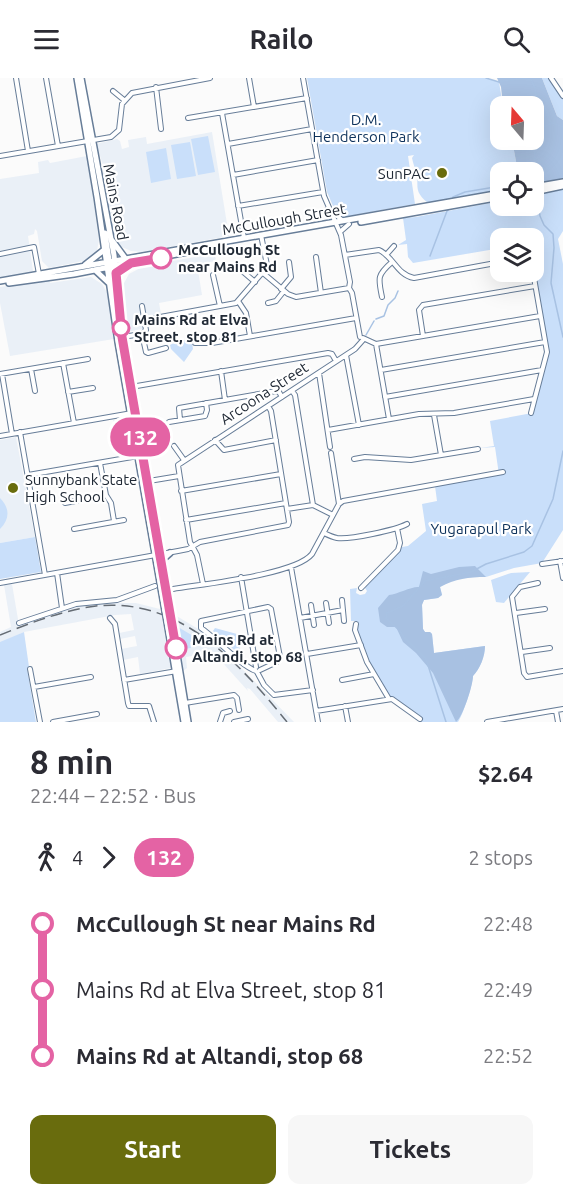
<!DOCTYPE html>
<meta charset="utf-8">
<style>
:root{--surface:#fff;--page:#f7f7f7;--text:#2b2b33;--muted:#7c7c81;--accent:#696c0d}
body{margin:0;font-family:Ubuntu,sans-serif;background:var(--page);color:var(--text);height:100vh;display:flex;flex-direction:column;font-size:22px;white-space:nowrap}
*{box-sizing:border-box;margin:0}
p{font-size:20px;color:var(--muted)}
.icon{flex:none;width:33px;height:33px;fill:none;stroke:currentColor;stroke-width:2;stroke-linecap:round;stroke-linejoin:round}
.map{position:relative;height:644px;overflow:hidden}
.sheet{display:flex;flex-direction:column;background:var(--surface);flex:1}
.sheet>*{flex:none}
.badge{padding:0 12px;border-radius:20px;font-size:21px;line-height:39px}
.needle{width:39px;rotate:341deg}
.tools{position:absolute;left:490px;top:18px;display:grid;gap:12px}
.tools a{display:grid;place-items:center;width:54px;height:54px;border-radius:12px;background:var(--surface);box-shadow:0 6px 24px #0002;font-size:30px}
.map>.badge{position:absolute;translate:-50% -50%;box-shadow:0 0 0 3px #fff}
.legs{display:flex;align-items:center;gap:9px;height:66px;padding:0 30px;font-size:20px}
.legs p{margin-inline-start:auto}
.headline{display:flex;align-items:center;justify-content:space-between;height:102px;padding:0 30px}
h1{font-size:33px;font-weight:600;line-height:45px}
.cta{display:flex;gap:12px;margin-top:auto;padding:12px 30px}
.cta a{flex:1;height:69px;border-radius:12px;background:var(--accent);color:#fff;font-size:24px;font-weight:600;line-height:69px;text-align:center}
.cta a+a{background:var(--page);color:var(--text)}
ul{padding:0 30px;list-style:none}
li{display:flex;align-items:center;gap:21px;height:66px;font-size:22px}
li i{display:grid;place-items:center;width:9px;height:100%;margin:0 8px;background:currentColor}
li i::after{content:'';width:15px;height:15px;margin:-8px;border:4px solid;border-radius:50%;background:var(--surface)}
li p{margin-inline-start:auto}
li:first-child i{background:linear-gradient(#0000 50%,currentColor 0)}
li:last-child i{background:linear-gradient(currentColor 50%,#0000 0)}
header{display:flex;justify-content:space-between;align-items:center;height:78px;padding:0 30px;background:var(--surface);font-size:27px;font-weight:600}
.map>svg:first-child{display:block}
</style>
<header><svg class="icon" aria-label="menu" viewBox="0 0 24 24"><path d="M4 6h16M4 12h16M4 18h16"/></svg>Railo<svg class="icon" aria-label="search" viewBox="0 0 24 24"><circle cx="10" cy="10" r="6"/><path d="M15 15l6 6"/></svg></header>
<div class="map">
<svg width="563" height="644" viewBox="0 0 563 644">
<rect width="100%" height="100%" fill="#fbfbfb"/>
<path fill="#eaf0f7" d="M 212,54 L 229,158 L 142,174 L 131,173 L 120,168 L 114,157 L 101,97 L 105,93 L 96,66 L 117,61 L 120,63 L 122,71 L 129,69 L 128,62 L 146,59 L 147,66 Z
M 87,78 L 99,162 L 97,172 L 93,178 L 83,183 L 49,190 L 42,183 L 37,153 L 35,151 L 34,156 L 28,158 L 33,193 L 0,200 L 0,101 L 39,95 L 38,84 L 48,82 L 50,85 Z
M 214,171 L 216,183 L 197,186 L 202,217 L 159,225 L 161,236 L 149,238 L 146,235 L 141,236 L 143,251 L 126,254 L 123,207 L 129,196 L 144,188 L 195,179 L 195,175 Z
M 91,199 L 102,206 L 109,218 L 114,261 L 10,278 L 0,225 L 0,209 L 49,202 L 50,205 Z
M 127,340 L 128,341 L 134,374 L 119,378 L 113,342 Z
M 16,359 L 35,459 L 0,465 L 0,362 Z
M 12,506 L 19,547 L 77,528 L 96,525 L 136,525 L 160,531 L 171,590 L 140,596 L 138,579 L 123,582 L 121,571 L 137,568 L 135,558 L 120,561 L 119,555 L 134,552 L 131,536 L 115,537 L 24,554 L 0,565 L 0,554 L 11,549 L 4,507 Z
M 175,537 L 210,558 L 294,644 L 278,644 L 250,611 L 247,610 L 248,613 L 221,583 L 212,584 L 204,576 L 186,579 L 187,590 L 183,593 L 180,572 L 191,570 L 190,564 L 199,562 L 177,550 Z"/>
<path fill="#c9dffa" d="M 307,0 L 486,0 L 499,4 L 503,28 L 501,28 L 501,62 L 512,62 L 518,94 L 501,94 L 501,112 L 428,125 C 412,112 420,107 416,94 C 415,90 413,85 412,80 L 414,77 L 408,78 L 415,126 L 343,139 L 333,128 L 327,114 Z
M 542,0 L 549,0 L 563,20 L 563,42 L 557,38 Z
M 208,58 L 215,94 L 198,97 L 191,61 Z
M 190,64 L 196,98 L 177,101 L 171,67 Z
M 166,70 L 171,101 L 151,105 L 146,74 Z
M 563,111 L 563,153 L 558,161 L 563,186 L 563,452 L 542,485 L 514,490 L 486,499 L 468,499 L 453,502 L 440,509 L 442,517 L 438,520 L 424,522 L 422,526 L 423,551 L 425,554 L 430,554 L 432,556 L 434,575 L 485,568 C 485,578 480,591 473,598 C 473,606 463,637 458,644 L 421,644 L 422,639 L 390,618 L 369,584 L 357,553 L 359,545 L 356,543 L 351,543 L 350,511 L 357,510 L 356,515 L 360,517 L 365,516 L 367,513 L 365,510 L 376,495 L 402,469 L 408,468 L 426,453 L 422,426 L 437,423 L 435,408 L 499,397 L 495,369 L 480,370 L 494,368 L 490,343 L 532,335 L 548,272 L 534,191 L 534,160 L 501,160 L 501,170 L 413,185 L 408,179 L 407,166 L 398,167 L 406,162 L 403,140 L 416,139 L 501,123 L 501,128 L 534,128 L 534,117 Z
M 181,261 L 192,265 L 193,271 L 184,284 L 171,271 L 170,267 Z
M 0,420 C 10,430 10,441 0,451 Z
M 35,459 L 41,494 L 0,501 L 0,465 Z
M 530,494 L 504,525 L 496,524 L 491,502 L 511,495 Z
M 178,549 L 200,562 L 190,564 L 191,570 L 181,572 Z
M 215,550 L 237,556 L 241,578 L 213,553 Z
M 24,554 L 29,589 L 27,590 L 36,644 L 0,644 L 0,564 Z"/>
<path fill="#a8c1e2" d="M 497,0 L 542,0 L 557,38 L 563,42 L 563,102 L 534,107 L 534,94 L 518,94 L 512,62 L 534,62 L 534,28 L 503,28 L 501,9 Z
M 475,488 L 486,499 C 469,499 455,501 440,509 L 442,517 L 438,520 L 424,522 L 422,527 L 423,551 L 425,554 L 430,554 L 432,556 L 434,575 L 485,568 C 485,578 480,591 473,598 C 473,607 463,639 456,644 L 433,595 L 416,575 L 403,564 L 396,549 L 387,549 L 380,544 L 378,530 L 389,517 C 398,516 412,508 419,509 L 423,493 L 431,496 L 459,489 Z"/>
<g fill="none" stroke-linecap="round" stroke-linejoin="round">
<path stroke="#a8c2e3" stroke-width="1.5" d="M 486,0 L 499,4 L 524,0 L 531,2 L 535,10 L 536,19 L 545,29 L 548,41 L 552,45
M 536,105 L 534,65 L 538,51 L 553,45 L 563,49
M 537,116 L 540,138 L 544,147 L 553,156 L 554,170 L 551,205 L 563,259
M 453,123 L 453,119 L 465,114 L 501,108
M 430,178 L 447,133 L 451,130
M 376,241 L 384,238 L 388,227 L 395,220 L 398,213
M 366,257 L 374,243
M 446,644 L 426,581 L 404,559 L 400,553 L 386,540 L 387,535 L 403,528 L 425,503 L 471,494 L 486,486 L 524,474 L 532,468 L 553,421 L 563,373"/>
<defs>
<path id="minor" d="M 16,0 L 28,73
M 46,0 L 58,68
M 249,0 L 254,29
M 303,0 L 324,118 L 341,157 L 350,204 L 349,210 L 352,215 L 360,259
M 551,0 L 563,18
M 156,9 L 161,51
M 113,13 L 124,22
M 222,35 L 244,160
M 188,40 L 307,20
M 228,66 L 312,51
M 0,78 L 111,59 L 119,52 L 122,26 L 132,15 L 210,0
M 233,97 L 318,82
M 238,128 L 323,114
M 328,130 L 343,143
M 341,153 L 349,146
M 0,176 L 34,169 L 39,196
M 345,177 L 379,172 C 393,178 397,197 414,200 L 501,184
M 386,177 L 394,168
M 316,179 L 321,215
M 241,192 L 255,204
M 263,195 L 288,216 L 296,219 L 349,210
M 213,197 L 220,228
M 281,211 L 291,199 L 289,184
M 382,219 C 378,200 377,197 392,184
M 238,223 L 246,235 L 250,258
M 268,225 L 276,223 L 284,213
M 144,242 L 236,225 L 262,195 L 267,187 L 261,157
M 142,256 L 146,274 L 148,275 L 166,270
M 142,256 L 146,252 L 142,228
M 423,258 L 419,232 L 423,227 L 535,208
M 122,259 L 142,256
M 363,260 L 376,266 L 389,341
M 195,265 L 212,265 L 356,240
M 376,266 L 540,238
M 346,277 L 359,347
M 63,285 L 74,345
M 31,291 L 35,313
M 381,292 L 545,264
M 221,293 L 225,322
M 319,295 L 330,369
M 0,296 L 88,281
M 2,296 L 12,356
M 131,309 L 328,275 L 332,276 L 336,283
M 292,313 L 295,317 L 313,427
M 68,314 L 93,310
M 385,319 L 542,292
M 531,335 L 547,274 L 533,194
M 434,337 L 441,377
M 180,342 L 179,330 L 276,313 L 279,314 L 282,319
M 169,344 L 205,338 L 207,332 L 206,325
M 328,352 L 419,336 L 454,335 L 534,321
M 20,354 L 45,497
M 0,358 L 132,335
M 215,362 L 224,372 L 276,362
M 174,368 L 184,382
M 331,375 L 339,426
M 354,381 L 365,379 L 411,382 L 478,371
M 100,385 L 106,417 L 111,425 L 114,443
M 28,397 L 138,378
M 149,403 L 179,398
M 181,413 L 281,396
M 65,425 L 106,417
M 287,431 L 313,427 L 333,437
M 186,442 L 286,425
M 74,451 L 124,442
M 324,455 C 328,457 332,459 337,460 C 349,462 396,452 407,446
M 560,483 L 563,500
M 542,486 L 563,483
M 291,489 L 318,644
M 57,495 L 62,530
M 241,499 L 256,589
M 0,505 L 178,473 L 188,471 L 200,464 L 288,447 L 289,444 L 271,333 L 268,328
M 538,505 L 520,509 L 512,519 L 524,595 L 527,599 L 563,593
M 203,506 L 197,477 L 190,464 L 178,387 L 355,271 L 363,262
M 361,510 L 398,472 L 400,465 L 397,450
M 173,511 C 202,506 295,497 312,476 L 339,426 L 343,423 L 503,394
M 342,522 L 344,543
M 326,525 L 329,545
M 311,527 L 314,547
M 516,535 L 545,531
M 110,540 L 115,546 L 128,625 L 129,628 L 149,628 L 154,644
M 300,540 L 343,532
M 19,545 L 76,526 L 117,522 L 155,508
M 356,546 L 355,552 L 367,584 L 389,621
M 522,574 L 550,570
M 307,576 L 361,567
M 30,591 L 40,644
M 256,593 C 241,588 217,561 201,550 L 201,543 L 268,529 L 271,531 L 280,579 L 277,584 L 260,592
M 257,594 L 264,607 L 274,617 L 313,612
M 124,602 L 177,593
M 342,602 L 374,596
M 34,609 L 91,599
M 185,625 L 234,617 L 237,620 L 239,632
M 345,628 L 348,644
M 316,633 L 392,621 L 420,641
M 556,633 L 558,644
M 53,644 L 97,636
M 220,644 L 223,635 L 230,633
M 234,644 L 248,641
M 487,644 L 563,631"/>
<path id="major" d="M 77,0 L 97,119 L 118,264 L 165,533
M 81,0 L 114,177 L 122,259 L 170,535
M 534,109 L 563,104
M 534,114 L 563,108
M 361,144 L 501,119
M 105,155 L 113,209
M 111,161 L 125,180
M 85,187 L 104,172
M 95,192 L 110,206
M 0,203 L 501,115
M 9,205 L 74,196 L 213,169
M 161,483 L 170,475
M 167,544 L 184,644
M 172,546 L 188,644"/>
</defs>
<use href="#minor" stroke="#677d98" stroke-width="6"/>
<use href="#major" stroke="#677d98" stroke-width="8"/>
<use href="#minor" stroke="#fff" stroke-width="4"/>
<use href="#major" stroke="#fff" stroke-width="5"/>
<path stroke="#656c74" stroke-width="1.5" stroke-dasharray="12 6" stroke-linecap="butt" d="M 0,557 C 30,545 64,532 96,528 C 181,519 239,585 287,644"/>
<defs>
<path id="major-bridge" d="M 165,533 L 167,544
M 170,535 L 172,546"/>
</defs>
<use href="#major-bridge" stroke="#677d98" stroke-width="8" stroke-linecap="butt"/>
<use href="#major-bridge" stroke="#fff" stroke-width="5"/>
</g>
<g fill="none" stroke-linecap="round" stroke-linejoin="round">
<defs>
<path id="line-1" d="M 161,180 L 131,185 L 116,195 L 122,259 L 176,570"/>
</defs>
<use href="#line-1" stroke="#fff" stroke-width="14"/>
<use href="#line-1" stroke="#e463a4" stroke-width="9"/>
</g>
<g fill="#696c0d" stroke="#fff" stroke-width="2">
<circle cx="442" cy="95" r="6"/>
<circle cx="13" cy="410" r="6"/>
</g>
<g fill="#fff" stroke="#e463a4" stroke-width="3">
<circle cx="161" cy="180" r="10"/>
<circle cx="121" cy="250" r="8"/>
<circle cx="176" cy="570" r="10"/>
</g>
<g text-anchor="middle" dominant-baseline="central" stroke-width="4.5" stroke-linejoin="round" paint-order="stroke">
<g font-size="15" fill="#0e325b" stroke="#fff">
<text x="366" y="41">D.M.<tspan x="366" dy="17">Henderson Park</tspan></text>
<text x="481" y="450">Yugarapul Park</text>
</g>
<g font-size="15" fill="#212a36" stroke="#fff" text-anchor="end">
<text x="430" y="95">SunPAC</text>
<text x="25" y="401" text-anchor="start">Sunnybank State<tspan x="25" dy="17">High School</tspan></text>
</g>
<g font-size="15" fill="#212a36" stroke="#fff">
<text transform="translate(116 124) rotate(79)">Mains Road</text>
<text transform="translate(284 141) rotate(-10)">McCullough Street</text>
<text transform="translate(264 315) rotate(-33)">Arcoona Street</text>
</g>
<g font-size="15" font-weight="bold" fill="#212a36" stroke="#fff" text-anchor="start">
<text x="178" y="171">McCullough St<tspan x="178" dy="17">near Mains Rd</tspan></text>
<text x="134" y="241">Mains Rd at Elva<tspan x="134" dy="17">Street, stop 81</tspan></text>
<text x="192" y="561">Mains Rd at<tspan x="192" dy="17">Altandi, stop 68</tspan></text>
</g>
</g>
</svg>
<div class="tools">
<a><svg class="needle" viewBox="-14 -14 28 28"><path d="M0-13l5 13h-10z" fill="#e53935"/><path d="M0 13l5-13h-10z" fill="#7c7c81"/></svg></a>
<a><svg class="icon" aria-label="locate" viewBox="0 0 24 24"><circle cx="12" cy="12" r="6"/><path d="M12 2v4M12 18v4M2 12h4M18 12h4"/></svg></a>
<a><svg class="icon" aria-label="layers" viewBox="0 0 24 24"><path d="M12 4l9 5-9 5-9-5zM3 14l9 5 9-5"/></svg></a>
</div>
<b class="badge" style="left:140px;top:359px;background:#e463a4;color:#fff">132</b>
</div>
<section class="sheet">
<div class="headline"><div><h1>8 min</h1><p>22:44 – 22:52 · Bus</p></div><b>$2.64</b></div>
<div class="legs"><svg class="icon" aria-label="walk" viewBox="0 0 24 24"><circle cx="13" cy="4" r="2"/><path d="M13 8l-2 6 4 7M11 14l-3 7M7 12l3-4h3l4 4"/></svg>4<svg class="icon" aria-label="forward" viewBox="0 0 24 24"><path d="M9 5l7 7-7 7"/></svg><b class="badge" style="background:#e463a4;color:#fff">132</b><p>2 stops</p></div>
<ul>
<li><i style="color:#e463a4"></i><b>McCullough St near Mains Rd</b><p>22:48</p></li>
<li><i style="color:#e463a4"></i><span>Mains Rd at Elva Street, stop 81</span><p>22:49</p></li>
<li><i style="color:#e463a4"></i><b>Mains Rd at Altandi, stop 68</b><p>22:52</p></li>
</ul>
<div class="cta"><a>Start</a><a>Tickets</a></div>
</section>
